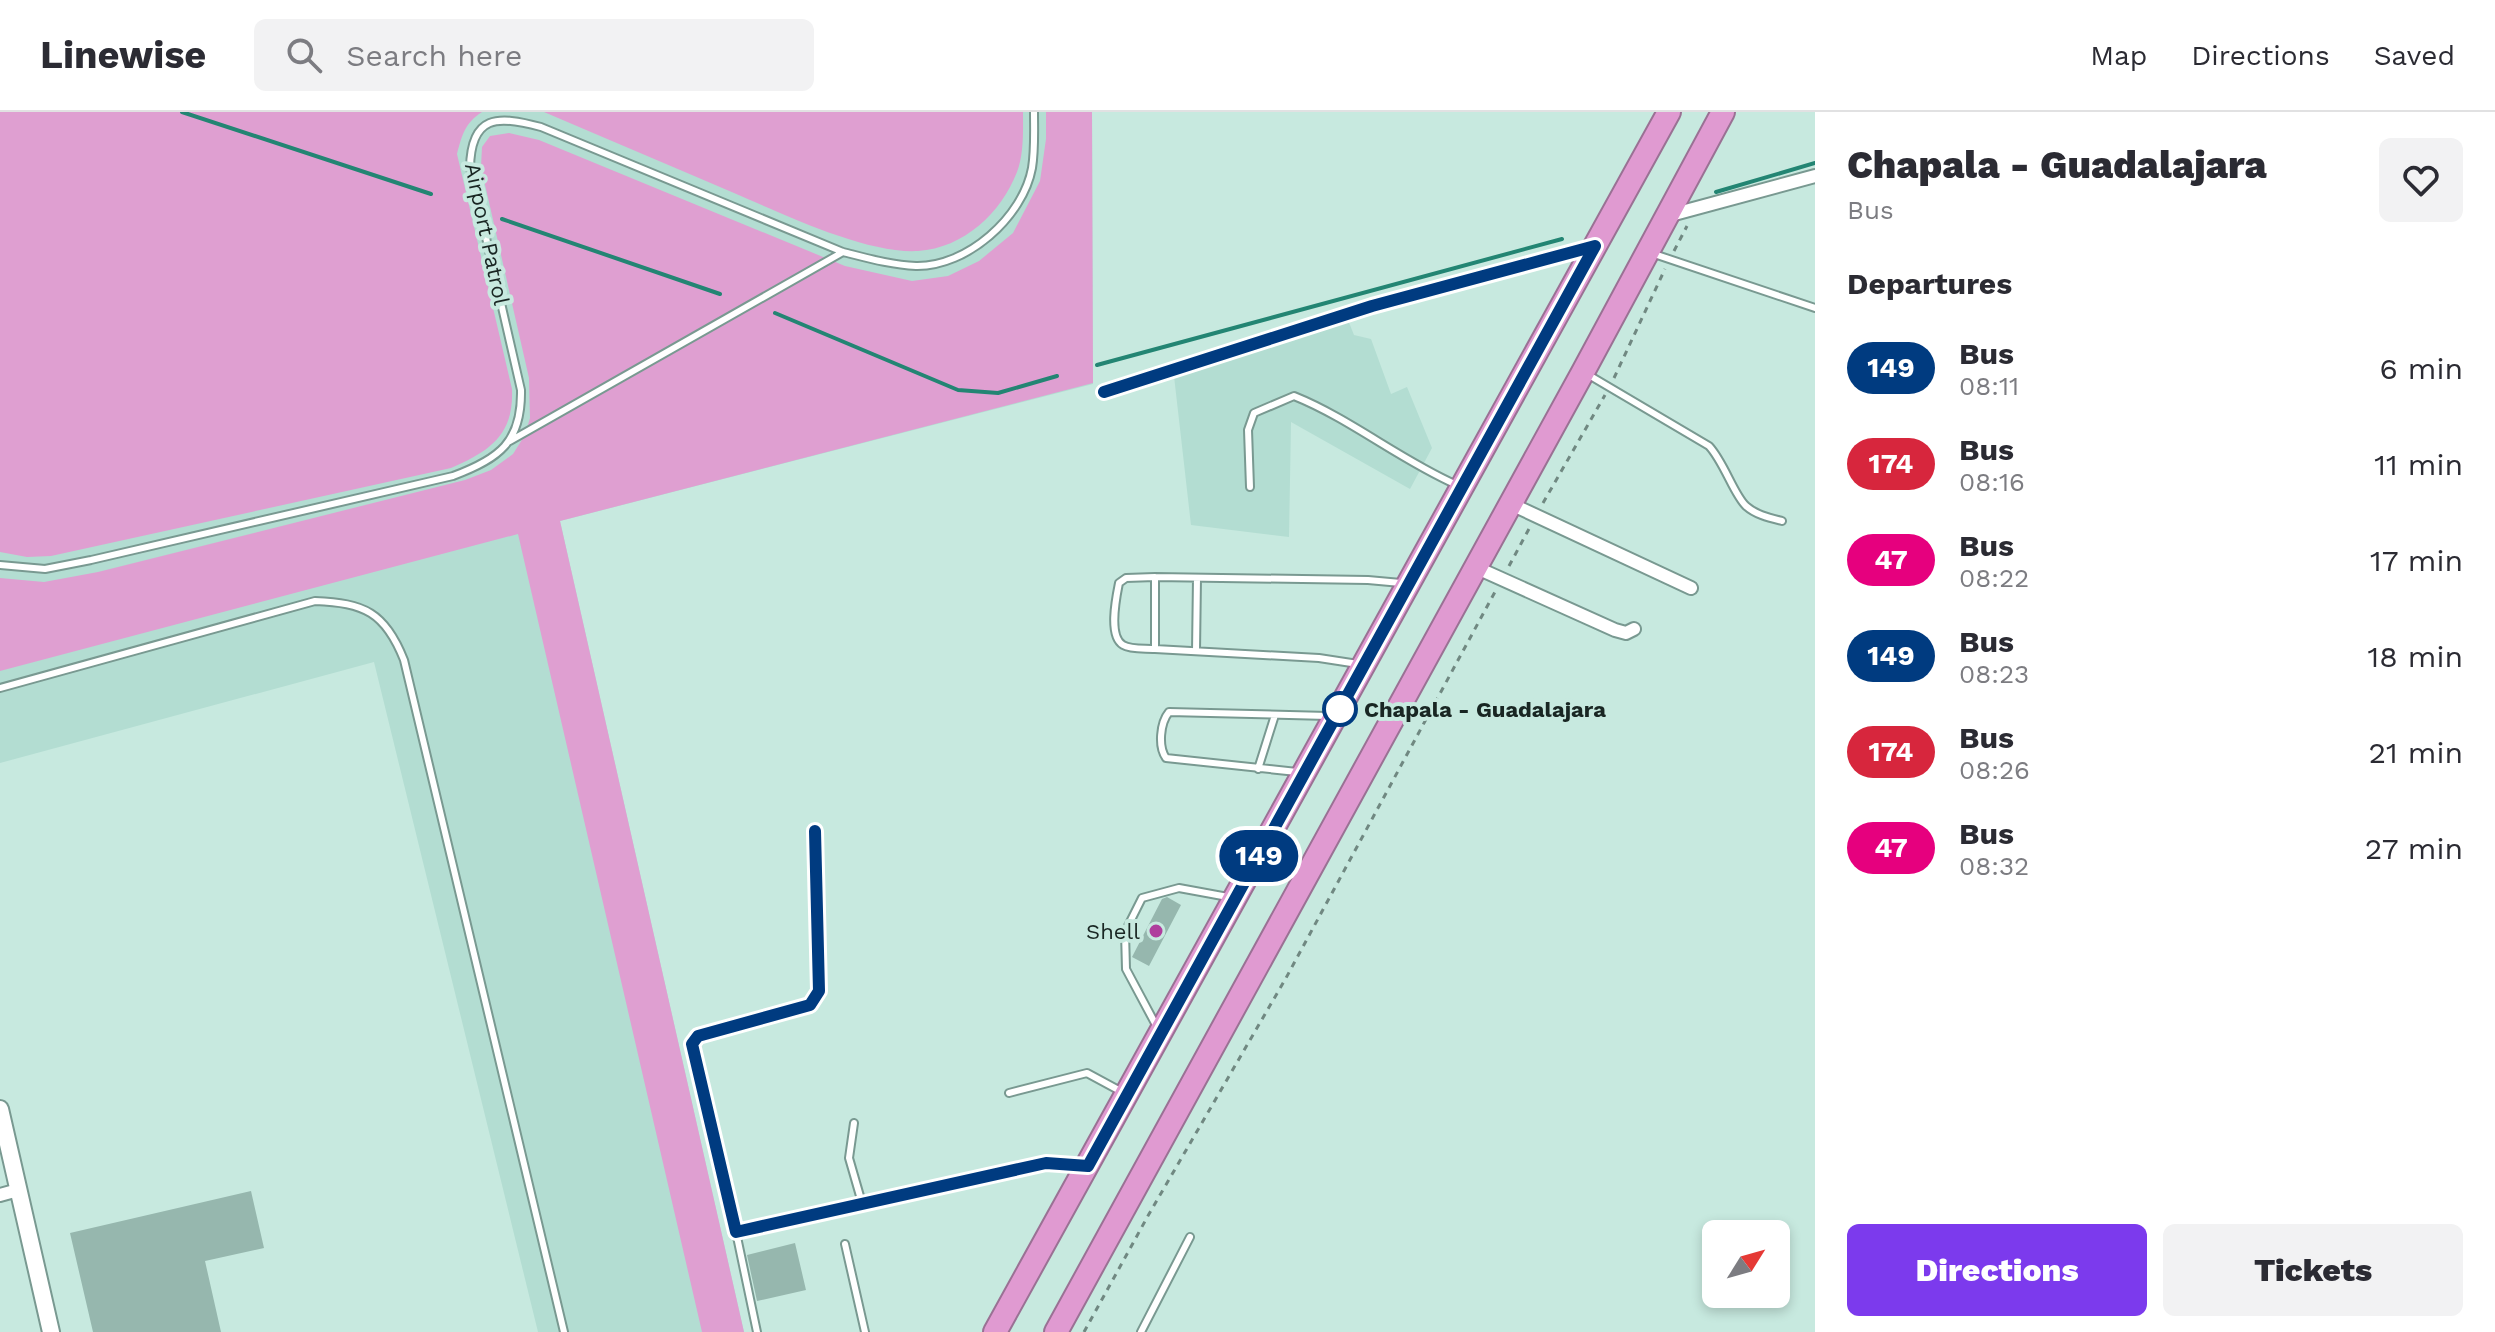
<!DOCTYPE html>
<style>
:root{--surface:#fff;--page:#f2f2f3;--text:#2b2b33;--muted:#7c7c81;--line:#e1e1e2;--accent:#7c3aed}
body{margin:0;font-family:"Work Sans",sans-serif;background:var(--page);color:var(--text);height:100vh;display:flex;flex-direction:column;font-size:30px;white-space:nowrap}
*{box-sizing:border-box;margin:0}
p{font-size:26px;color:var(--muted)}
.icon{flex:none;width:44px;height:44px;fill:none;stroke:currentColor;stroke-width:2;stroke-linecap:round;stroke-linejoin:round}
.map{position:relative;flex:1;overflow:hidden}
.panel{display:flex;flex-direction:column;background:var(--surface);width:680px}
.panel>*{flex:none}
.badge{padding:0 16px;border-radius:26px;font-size:28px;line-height:52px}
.needle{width:52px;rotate:53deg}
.tools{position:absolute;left:1702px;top:1108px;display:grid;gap:16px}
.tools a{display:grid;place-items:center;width:88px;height:88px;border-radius:12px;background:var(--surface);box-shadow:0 4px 12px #0003;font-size:40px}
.map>.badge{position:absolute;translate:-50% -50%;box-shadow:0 0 0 4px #fff}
h2{padding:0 32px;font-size:30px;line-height:72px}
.round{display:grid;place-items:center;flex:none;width:84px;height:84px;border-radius:12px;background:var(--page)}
.headline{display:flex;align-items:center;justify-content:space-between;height:136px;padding:0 32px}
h1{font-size:38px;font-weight:800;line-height:60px}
.primary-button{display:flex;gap:16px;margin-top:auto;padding:16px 32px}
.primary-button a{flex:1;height:92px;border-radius:12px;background:var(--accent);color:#fff;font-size:32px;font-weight:800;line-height:92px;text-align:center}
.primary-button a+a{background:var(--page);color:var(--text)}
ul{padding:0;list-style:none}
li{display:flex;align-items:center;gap:24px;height:96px;padding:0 32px}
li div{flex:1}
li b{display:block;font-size:30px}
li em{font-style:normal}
li .badge{min-width:88px;font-weight:700;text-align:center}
header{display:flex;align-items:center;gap:48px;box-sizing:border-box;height:112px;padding:0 40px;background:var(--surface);border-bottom:2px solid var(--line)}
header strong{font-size:38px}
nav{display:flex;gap:44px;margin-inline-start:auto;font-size:28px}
.search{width:560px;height:72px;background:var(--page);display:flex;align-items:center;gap:20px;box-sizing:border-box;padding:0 28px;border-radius:12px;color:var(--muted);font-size:30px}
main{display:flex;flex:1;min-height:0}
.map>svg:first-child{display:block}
</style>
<header>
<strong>Linewise</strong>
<div class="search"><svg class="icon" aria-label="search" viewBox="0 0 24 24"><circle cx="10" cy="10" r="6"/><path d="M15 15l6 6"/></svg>Search here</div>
<nav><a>Map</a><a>Directions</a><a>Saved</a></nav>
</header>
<main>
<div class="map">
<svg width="1815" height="1220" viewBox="0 0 1815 1220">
<rect width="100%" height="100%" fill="#c7e9df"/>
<path fill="#b3ddd2" d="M 0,0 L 1092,0 L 1093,272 L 560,409 L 744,1220 L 538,1220 L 374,550 L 0,651 Z
M 1348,208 L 1354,223 L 1371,227 L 1391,282 L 1407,275 L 1432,336 L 1410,377 L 1291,310 L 1289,425 L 1191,413 L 1174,264 Z"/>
<path fill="#df9fd1" d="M 0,0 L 482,0 C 465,11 462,23 457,42 L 512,277 C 514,323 490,339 451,356 L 51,444 L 27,445 L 0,440 Z
M 544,0 L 1023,0 C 1023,19 1024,42 1017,60 C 1001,101 964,136 918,139 C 866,142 783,102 734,81 C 671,54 607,27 544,0 Z
M 1046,0 L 1092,0 L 1093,271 L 560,409 L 744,1220 L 702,1220 L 518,422 L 0,559 L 0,466 L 44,470 L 98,460 L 465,368 L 491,358 L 513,342 L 525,323 L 530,306 L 529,266 L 481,55 L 482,35 L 490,24 L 509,21 L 539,28 L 845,154 L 912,169 L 948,164 L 979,149 L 1013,121 L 1040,69 L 1046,27 Z"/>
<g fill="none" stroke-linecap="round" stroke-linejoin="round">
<path stroke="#238573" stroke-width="4" d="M 182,0 L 431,82
M 1716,80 L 1815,51
M 502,107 L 720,182
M 775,201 L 958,278 L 998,281 L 1057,264
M 1097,253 L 1562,127"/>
</g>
<path fill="#96b7ae" d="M 1167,785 L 1181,793 L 1149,854 L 1132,845 L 1162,787 Z
M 251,1079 L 264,1136 L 205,1149 L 221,1220 L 93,1220 L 70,1121 Z
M 795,1131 L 806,1178 L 757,1189 L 747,1143 Z"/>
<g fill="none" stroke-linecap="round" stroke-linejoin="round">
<defs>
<path id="lane" d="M 1654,142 L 1815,196
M 1587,262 L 1709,334 C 1724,350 1734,383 1746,394 C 1756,403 1770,406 1782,409
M 510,329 L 843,140
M 1250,375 L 1248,318 L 1254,301 L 1294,284 C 1351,307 1400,348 1457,373
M 0,453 L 45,457 L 91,448 L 453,364 C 499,347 522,330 521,278 L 470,56 C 471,3 497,3 541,15 L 843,140 C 867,146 891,153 916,154 C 967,155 1023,105 1032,56 C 1035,38 1034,18 1034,0
M 1155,465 L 1126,466 L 1119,471 C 1116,486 1108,524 1123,533 C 1131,538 1146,536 1155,537
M 1196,539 L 1197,466
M 1358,552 L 1319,546 L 1155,537 L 1155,465 L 1368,468 L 1401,471
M 0,576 L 315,489 C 364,491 385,500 404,548 L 564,1220
M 1258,657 L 1275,603
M 1297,660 L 1166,646 C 1158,635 1160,611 1169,600 L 1328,604
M 1157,915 L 1126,857 L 1125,820 L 1142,786 L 1179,776 L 1228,785
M 1009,981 L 1087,961 L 1124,981
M 854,1011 L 849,1046 L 862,1091
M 736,1120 L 692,932 L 698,924 L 810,893 L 819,879 L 815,719
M 845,1132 L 865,1220
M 757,1220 L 736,1120 L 1046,1051 L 1080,1054
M 1141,1220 L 1190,1125"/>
<path id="street" d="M 1667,104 L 1815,64
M 1104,280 L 1372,194 L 1595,134
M 1511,392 L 1691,476
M 1475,455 L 1615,518 L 1626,521 L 1634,517
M 0,1083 L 18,1078"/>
<path id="secondary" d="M 0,997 L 51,1220"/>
<path id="highway" d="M 995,1220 L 1669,0
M 1056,1220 L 1583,260 L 1723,0"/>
</defs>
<use href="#lane" stroke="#799991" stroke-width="10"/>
<use href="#street" stroke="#799991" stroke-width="16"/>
<use href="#secondary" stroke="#799991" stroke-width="20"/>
<use href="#highway" stroke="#9a7194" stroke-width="26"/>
<path stroke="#708881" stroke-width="3" stroke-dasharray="6 6" stroke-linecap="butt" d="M 1674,139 L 1687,114
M 1614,266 L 1665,157
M 1543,391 L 1605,283
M 1509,454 L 1530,415
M 1084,1220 L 1149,1102 L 1286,866 L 1496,478"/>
<use href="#lane" stroke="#fff" stroke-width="6"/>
<use href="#street" stroke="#fff" stroke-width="12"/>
<use href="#secondary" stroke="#fff" stroke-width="16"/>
<use href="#highway" stroke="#e09ad1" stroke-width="22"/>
</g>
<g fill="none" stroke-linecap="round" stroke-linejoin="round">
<defs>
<path id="line" d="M 815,719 L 819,879 L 810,893 L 698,924 L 692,932 L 736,1120 L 1046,1051 L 1088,1054 L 1595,134 L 1372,194 L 1104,280"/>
</defs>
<use href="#line" stroke="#fff" stroke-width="18"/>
<use href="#line" stroke="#003b80" stroke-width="12"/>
</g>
<circle fill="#fff" stroke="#003b80" stroke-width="4" cx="1340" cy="597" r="16"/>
<circle fill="#af3f9d" stroke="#c7e9df" stroke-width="3" cx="1156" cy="819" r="8"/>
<g text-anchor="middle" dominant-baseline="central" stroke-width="8" stroke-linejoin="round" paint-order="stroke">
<g font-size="22" fill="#192623" stroke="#c7e9df">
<text transform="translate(487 122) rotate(78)">Airport Patrol</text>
</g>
<g font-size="22" font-weight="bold" fill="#192623" stroke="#c7e9df" text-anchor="start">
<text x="1364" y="597">Chapala - Guadalajara</text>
</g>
<g font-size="22" fill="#192623" stroke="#c7e9df" text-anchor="end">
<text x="1140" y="819">Shell</text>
</g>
</g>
</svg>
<div class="tools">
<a><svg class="needle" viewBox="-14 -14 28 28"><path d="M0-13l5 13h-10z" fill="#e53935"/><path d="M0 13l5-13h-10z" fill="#7c7c81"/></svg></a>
</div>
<b class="badge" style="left:1259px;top:744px;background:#003b80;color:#fff">149</b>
</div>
<section class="panel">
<div class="headline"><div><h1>Chapala - Guadalajara</h1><p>Bus</p></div><a class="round"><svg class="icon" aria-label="heart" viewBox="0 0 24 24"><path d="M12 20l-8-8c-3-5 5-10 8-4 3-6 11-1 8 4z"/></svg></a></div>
<h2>Departures</h2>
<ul>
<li><span class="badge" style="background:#003b80;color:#fff">149</span><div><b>Bus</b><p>08:11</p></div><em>6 min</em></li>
<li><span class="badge" style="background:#d7263d;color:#fff">174</span><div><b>Bus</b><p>08:16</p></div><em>11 min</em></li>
<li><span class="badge" style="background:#e6007e;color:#fff">47</span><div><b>Bus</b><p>08:22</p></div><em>17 min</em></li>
<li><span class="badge" style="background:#003b80;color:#fff">149</span><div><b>Bus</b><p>08:23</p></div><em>18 min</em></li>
<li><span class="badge" style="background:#d7263d;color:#fff">174</span><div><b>Bus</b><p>08:26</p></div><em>21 min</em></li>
<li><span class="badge" style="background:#e6007e;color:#fff">47</span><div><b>Bus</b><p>08:32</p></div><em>27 min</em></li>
</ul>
<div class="primary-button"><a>Directions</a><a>Tickets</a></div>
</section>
</main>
